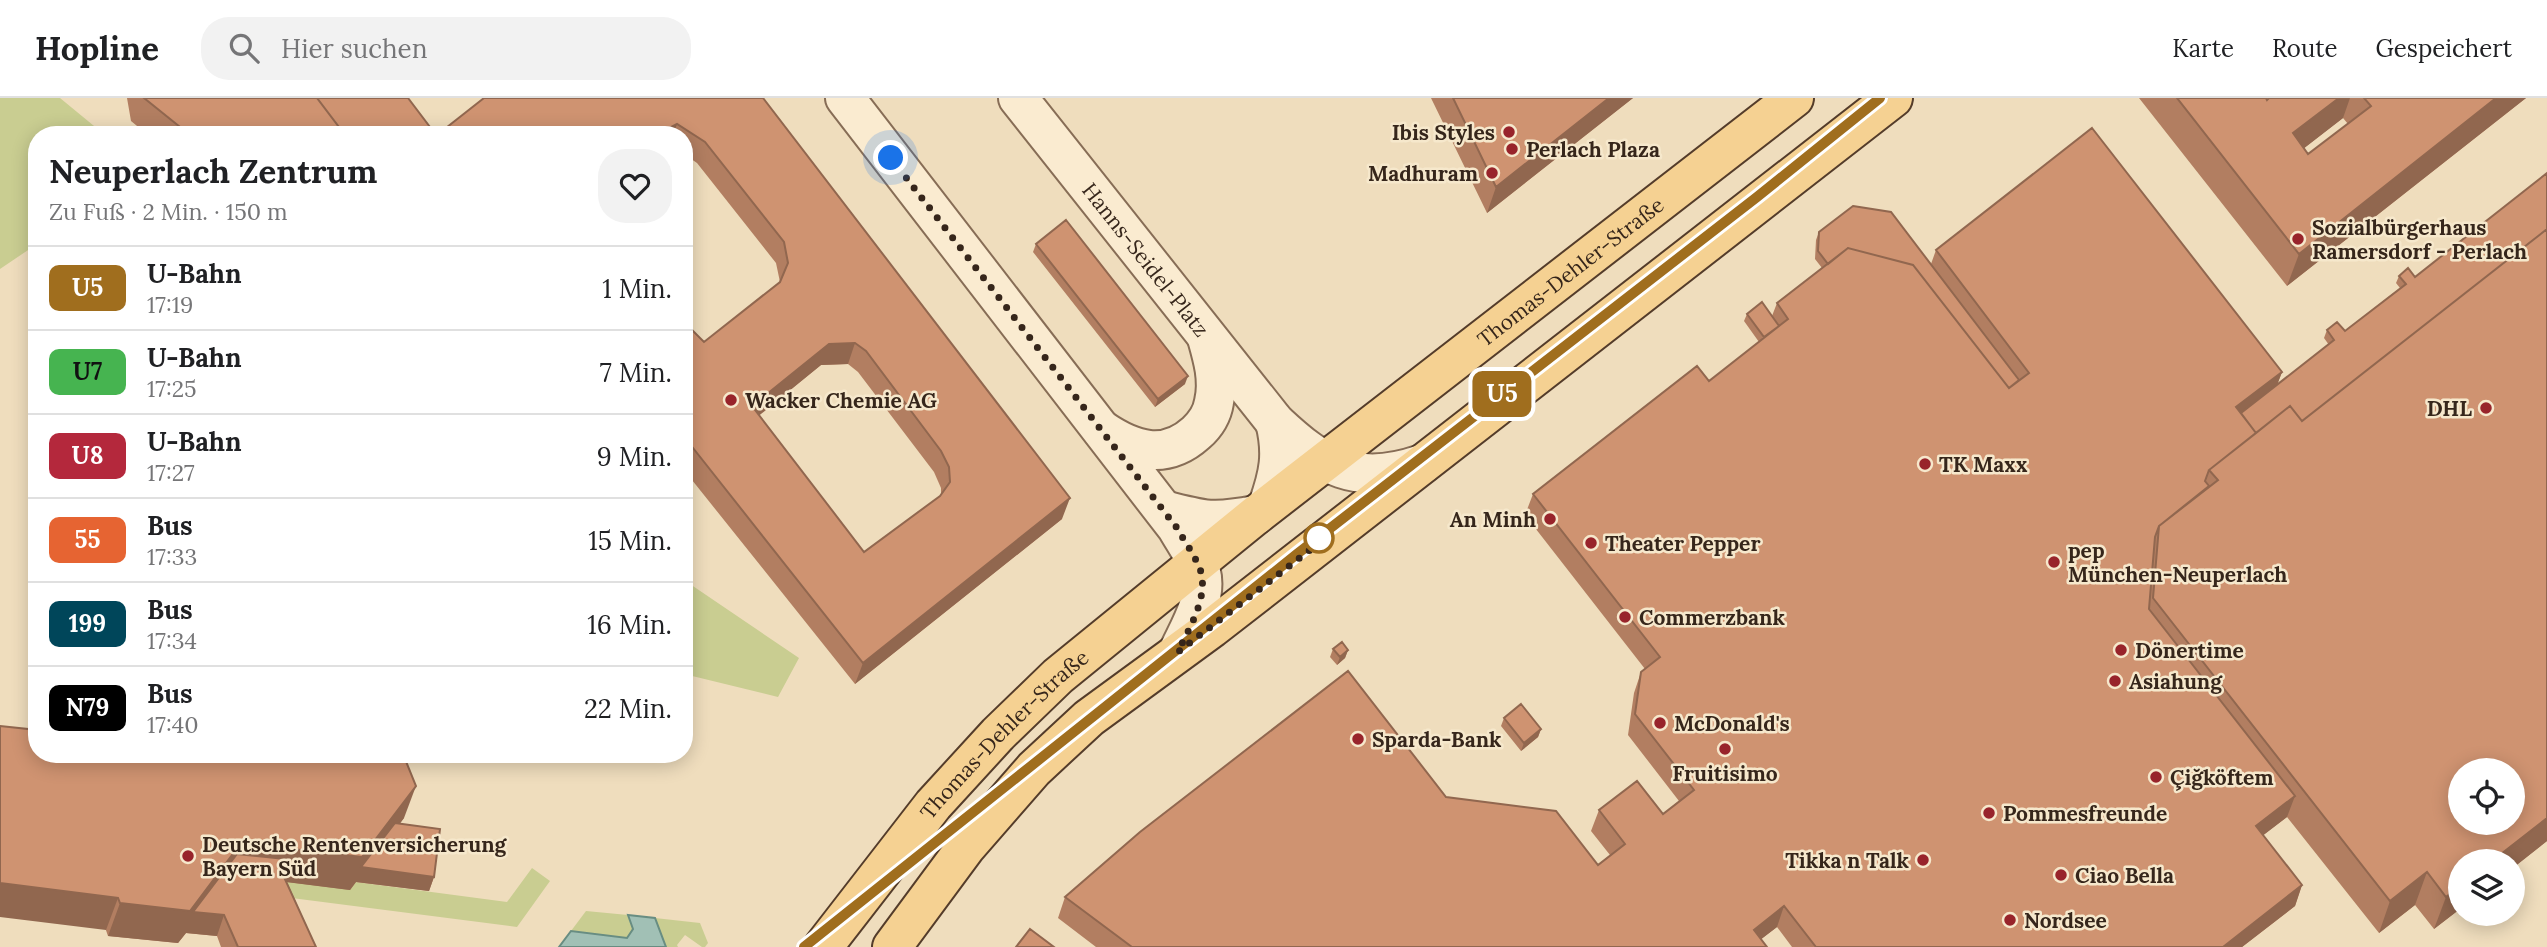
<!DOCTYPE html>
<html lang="de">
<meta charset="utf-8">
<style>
:root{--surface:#fff;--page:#f2f2f2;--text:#202124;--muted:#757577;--line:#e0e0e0}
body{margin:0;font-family:Lora,serif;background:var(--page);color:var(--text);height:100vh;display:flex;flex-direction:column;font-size:26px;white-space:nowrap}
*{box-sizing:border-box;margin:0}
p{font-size:23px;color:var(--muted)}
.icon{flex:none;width:38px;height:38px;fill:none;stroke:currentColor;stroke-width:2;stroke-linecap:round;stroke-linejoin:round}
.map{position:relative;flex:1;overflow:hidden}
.sheet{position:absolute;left:28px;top:28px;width:665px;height:637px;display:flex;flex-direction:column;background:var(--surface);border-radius:28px;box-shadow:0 4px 18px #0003}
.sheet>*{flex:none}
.badge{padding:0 14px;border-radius:10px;font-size:24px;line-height:46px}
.buttons{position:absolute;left:2448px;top:660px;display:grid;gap:14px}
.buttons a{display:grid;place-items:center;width:77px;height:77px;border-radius:50%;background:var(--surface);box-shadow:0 4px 18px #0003;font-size:35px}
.you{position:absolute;width:35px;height:35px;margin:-18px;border:5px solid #fff;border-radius:50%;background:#1a73e8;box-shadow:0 0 0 10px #1a73e833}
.map>.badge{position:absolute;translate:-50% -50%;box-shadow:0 0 0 4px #fff}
.round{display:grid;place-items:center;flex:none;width:74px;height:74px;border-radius:28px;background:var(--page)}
.head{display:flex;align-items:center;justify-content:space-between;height:119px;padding:0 21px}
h1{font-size:33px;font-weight:800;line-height:52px}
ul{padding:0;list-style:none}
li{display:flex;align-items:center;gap:21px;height:84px;padding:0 21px;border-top:2px solid var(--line)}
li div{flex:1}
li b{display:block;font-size:26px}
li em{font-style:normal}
li .badge{min-width:77px;font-weight:700;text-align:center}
header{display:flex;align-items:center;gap:42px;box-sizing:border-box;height:98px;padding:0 35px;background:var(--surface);border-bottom:2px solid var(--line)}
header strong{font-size:33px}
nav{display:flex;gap:38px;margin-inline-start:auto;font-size:24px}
.search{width:490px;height:63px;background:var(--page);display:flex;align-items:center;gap:18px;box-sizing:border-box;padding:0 24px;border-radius:28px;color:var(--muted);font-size:26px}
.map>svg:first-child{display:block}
</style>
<header>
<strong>Hopline</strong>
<div class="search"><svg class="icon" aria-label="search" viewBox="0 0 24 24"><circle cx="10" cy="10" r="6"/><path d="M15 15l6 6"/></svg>Hier suchen</div>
<nav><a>Karte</a><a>Route</a><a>Gespeichert</a></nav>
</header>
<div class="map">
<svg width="2547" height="849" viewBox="0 0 2547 849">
<rect width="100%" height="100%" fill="#efddbd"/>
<path fill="#c9cd91" d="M 0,0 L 60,0 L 105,37 L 37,37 L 37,146 L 0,171 Z
M 684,482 L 799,560 L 778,599 L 684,576 Z
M 532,770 L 550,783 L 517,829 L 276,798 L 287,783 L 356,784 L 507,804 Z
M 586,813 L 628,817 L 633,831 L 627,840 L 571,833 Z
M 655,820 L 700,825 L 708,845 L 705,849 L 702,849 L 685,837 L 677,847 L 678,849 L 666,849 Z"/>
<path fill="#a1c0b5" stroke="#688d82" stroke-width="2" d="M 628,817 L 655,820 L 666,849 L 559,849 L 571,833 L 627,840 L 633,831 Z"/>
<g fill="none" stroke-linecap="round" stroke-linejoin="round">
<defs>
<g id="minor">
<path d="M 845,0 L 1177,430 C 1185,444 1196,459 1201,474 C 1208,501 1188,532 1178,554"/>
<path id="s1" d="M 1018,0 L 1275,324 C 1323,369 1356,389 1422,366"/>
<path d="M 1102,332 C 1133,353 1165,363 1196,335 C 1205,327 1212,317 1214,304 C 1219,282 1213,261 1207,240"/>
<path d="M 1268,407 C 1279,376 1283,356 1275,324"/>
<path d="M 1164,412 C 1205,423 1214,425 1256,417"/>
</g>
<g id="major">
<path id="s2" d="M 823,849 L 933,707 L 998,636 L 1058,578 L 1256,417 L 1794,0"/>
<path d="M 892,849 L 966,749 L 1034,671 L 1089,620 L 1212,530 L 1893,0"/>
</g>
</defs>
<use href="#minor" stroke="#876d56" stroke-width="42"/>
<use href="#major" stroke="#543c2a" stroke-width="42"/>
<use href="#minor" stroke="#faebd0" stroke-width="38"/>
<use href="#major" stroke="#f5d192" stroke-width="38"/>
</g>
<path fill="#b27e61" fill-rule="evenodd" d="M 127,0 L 408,0 L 436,37 L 148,37 L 131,23 Z
M 763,0 L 1062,421 L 855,586 L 684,372 L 684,224 L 704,244 L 780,184 L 776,165 L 697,65 L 684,56 L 684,37 L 437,37 ZM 848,266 L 858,274 L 934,374 L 941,390 L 941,396 L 940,398 L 864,454 L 759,317 L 821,267 Z
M 1431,0 L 1633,0 L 1487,115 Z
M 2139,0 L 2266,0 L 2267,2 L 2269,0 L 2526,0 L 2287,188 ZM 2343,20 L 2348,26 L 2308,56 L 2304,50 Z
M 1819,134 L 1931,166 L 1936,152 L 2282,274 L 2277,287 L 2329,247 L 2324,240 L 2327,232 L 2345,233 L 2400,190 L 2396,185 L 2399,178 L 2408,170 L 2547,743 L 2434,831 L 2415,807 L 2379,835 L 2287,719 L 2263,737 L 2302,787 L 2295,808 L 2242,849 L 1792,849 L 1777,829 L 1761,841 L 1767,849 L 1096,849 L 1058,820 L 1065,799 L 1446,699 L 1598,767 L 1610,757 L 1591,733 L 1599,712 L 1663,716 L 1679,703 L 1628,637 L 1634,595 L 1641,574 L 1645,571 L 1525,417 L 1533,396 L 1709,283 L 1759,244 L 1744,223 L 1747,216 L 1772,218 L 1777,205 L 1822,170 L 1815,161 L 1816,142 Z
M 1036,146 L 1185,286 L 1155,309 L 1033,154 Z
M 1333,551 L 1348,552 L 1345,560 L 1337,567 L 1330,559 Z
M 1504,620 L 1541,631 L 1538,639 L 1521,653 L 1501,628 Z
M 37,632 L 404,720 L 400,725 L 434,779 L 429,793 L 356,784 L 350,792 L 287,784 L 316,849 L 221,849 L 217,838 L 186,835 L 178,845 L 108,838 Z"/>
<path fill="#91674f" d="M 1609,0 L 1633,0 L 1487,115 L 1496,89 Z
M 2339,0 L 2350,0 L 2343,20 L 2281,68 L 2293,35 Z
M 2496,0 L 2526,0 L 2287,188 L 2299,156 Z
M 677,26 L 673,37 L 656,37 Z
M 855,245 L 848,266 L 821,267 L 745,329 L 752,308 L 829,246 Z
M 2282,274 L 2274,295 L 2234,326 L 2236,309 Z
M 1188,278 L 1185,286 L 1155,309 L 1158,301 Z
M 693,350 L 685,371 L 684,372 L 684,356 Z
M 1070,400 L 1062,421 L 855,586 L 863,565 Z
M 1348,552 L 1345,560 L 1337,567 L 1340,559 Z
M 1541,631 L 1538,639 L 1521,653 L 1524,645 Z
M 416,688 L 404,720 L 367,770 L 434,779 L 429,793 L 356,784 L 350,792 L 286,784 L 224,817 L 217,838 L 186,835 L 178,845 L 108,838 L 120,805 L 241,745 Z
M 2295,698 L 2287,719 L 2248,749 L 2256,728 Z
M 2547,720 L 2547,743 L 2513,770 L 2513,763 L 2492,763 Z
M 2427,774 L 2415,807 L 2379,835 L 2390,803 Z
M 0,785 L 118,800 L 106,832 L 0,819 Z
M 2302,787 L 2295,808 L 2242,849 L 2223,849 Z
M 2460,788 L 2460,811 L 2434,831 L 2446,799 Z
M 1784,808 L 1777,829 L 1751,849 L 1754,832 Z"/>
<path fill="#cf9371" stroke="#91674f" stroke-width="2" fill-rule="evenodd" d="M 144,0 L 317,0 L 345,37 L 190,37 Z
M 317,0 L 408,0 L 436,37 L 345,37 Z
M 484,0 L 763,0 L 1070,400 L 863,565 L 693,350 L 684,356 L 684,224 L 704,244 L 780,184 L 788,165 L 784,144 L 705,44 L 677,26 L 656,37 L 437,37 ZM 855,245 L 866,253 L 941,353 L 949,369 L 950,384 L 940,398 L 864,454 L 752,308 L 829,246 Z
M 1453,0 L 1609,0 L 1496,89 Z
M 2177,0 L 2266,0 L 2267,2 L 2269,0 L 2339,0 L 2293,35 L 2308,56 L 2371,8 L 2364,0 L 2496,0 L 2299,156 Z
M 2092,30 L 2282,274 L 2236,309 L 2256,335 L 2209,372 L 2205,383 L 2209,388 L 2159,428 L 2155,439 L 2149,511 L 2295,698 L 2256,728 L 2302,787 L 2223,849 L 1816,849 L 1784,808 L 1754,832 L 1767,849 L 1132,849 L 1065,799 L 1140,734 L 1348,573 L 1446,699 L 1556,713 L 1598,767 L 1625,746 L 1599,712 L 1637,683 L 1663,716 L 1694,692 L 1635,616 L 1641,574 L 1660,559 L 1533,396 L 1697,268 L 1709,283 L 1788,221 L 1777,205 L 1848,150 L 1913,167 L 2009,290 L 2029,275 L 1936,152 Z
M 2547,75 L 2547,131 L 2302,323 L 2290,308 L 2256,335 L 2241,315 L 2334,242 L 2327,232 L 2337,224 L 2345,233 L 2406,186 L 2399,178 L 2408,170 L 2415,179 Z
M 1853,108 L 1891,114 L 2019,282 L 2009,290 L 1913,167 L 1848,150 L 1828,166 L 1818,153 L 1819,134 Z
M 1066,122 L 1188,278 L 1158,301 L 1036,146 Z
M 2547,131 L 2547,720 L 2492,763 L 2460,763 L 2460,788 L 2446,799 L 2427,774 L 2390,803 L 2153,500 L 2159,428 L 2218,382 L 2209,372 L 2290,308 L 2302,323 ZM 2460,672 L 2513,672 L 2513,724 L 2460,724 Z
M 1762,204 L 1779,228 L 1764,239 L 1747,216 Z
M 1342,544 L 1348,552 L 1340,559 L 1333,551 Z
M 1521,606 L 1541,631 L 1524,645 L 1504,620 Z
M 0,628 L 37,632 L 37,656 L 403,656 L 416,688 L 362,759 L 241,745 L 190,813 L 120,805 L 118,800 L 0,785 Z
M 395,725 L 440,731 L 434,779 L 361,769 Z
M 237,756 L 295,762 L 283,777 L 316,849 L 238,849 L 224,817 L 193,814 Z
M 1030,831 L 1054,849 L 1016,849 Z"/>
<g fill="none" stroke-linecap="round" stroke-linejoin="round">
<defs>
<path id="line" d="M 804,849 L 1297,456 L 1757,99 L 1880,0"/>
</defs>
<use href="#line" stroke="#fff" stroke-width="16"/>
<use href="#line" stroke="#a06e1e" stroke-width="10"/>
<path stroke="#36261b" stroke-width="7" stroke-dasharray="0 12.6" d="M 891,60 L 1177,430 C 1185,444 1196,459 1201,474 C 1208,501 1188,532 1178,554 L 1319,445 L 1319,440"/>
</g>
<g fill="#98242b" stroke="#f6e8cc" stroke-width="2.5">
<circle cx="1509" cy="34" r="7"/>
<circle cx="1512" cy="51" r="7"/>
<circle cx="1492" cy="75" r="7"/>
<circle cx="2298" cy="141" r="7"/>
<circle cx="731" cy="302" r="7"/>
<circle cx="2486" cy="310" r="7"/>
<circle cx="1925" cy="366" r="7"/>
<circle cx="1550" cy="421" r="7"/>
<circle cx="1591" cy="445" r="7"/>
<circle cx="2054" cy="464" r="7"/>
<circle cx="1625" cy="519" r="7"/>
<circle cx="2121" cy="552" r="7"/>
<circle cx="2115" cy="583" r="7"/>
<circle cx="1660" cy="625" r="7"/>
<circle cx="1358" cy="641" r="7"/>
<circle cx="1725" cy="651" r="7"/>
<circle cx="2156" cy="679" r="7"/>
<circle cx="1989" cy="715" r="7"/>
<circle cx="188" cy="758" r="7"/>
<circle cx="1923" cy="762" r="7"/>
<circle cx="2061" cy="777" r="7"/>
<circle cx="2010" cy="822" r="7"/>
</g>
<circle fill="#fff" stroke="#a06e1e" stroke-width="3.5" cx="1319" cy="440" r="14"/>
<g text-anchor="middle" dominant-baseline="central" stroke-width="5" stroke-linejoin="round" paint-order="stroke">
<g font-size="21" font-weight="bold" fill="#36261b" stroke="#f6e8cc" text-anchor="start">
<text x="1495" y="34" text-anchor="end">Ibis Styles</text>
<text x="1526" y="51">Perlach Plaza</text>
<text x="1478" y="75" text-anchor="end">Madhuram</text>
<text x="2312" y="129">Sozialbürgerhaus<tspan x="2312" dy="24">Ramersdorf - Perlach</tspan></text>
<text x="745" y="302">Wacker Chemie AG</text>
<text x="2472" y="310" text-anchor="end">DHL</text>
<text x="1939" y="366">TK Maxx</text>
<text x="1536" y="421" text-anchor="end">An Minh</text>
<text x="1605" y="445">Theater Pepper</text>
<text x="2068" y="452">pep<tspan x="2068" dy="24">München-Neuperlach</tspan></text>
<text x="1639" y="519">Commerzbank</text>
<text x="2135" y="552">Dönertime</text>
<text x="2129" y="583">Asiahung</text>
<text x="1674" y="625">McDonald's</text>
<text x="1372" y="641">Sparda-Bank</text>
<text x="1725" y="675" text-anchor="middle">Fruitisimo</text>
<text x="2170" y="679">Çiğköftem</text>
<text x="2003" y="715">Pommesfreunde</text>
<text x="202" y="746">Deutsche Rentenversicherung<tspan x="202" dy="24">Bayern Süd</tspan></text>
<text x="1909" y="762" text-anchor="end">Tikka n Talk</text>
<text x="2075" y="777">Ciao Bella</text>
<text x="2024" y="822">Nordsee</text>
</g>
<g font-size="21" fill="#36261b" stroke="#f6e8cc">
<text stroke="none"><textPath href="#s1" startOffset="206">Hanns-Seidel-Platz</textPath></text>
<text stroke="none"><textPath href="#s2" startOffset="1012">Thomas-Dehler-Straße</textPath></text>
<text stroke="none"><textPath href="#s2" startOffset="280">Thomas-Dehler-Straße</textPath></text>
</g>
</g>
</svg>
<div class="buttons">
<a><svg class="icon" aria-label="locate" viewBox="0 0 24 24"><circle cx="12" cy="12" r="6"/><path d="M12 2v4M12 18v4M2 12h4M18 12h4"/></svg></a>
<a><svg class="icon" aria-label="layers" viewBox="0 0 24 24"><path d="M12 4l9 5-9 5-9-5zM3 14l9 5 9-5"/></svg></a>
</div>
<div class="you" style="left:891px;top:60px"></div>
<b class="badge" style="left:1502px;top:296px;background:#a06e1e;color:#fff">U5</b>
<section class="sheet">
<div class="head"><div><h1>Neuperlach Zentrum</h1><p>Zu Fuß · 2 Min. · 150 m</p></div><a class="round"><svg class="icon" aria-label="heart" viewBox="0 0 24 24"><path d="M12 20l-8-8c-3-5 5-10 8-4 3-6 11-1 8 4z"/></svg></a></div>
<ul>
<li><span class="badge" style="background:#a06e1e;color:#fff">U5</span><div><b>U-Bahn</b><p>17:19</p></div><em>1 Min.</em></li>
<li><span class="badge" style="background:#46b450;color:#111">U7</span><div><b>U-Bahn</b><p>17:25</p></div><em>7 Min.</em></li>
<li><span class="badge" style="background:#b4283c;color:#fff">U8</span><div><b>U-Bahn</b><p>17:27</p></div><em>9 Min.</em></li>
<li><span class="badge" style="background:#e66432;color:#fff">55</span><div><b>Bus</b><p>17:33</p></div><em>15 Min.</em></li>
<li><span class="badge" style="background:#00465a;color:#fff">199</span><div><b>Bus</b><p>17:34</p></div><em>16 Min.</em></li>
<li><span class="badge" style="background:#000;color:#fff">N79</span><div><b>Bus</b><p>17:40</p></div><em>22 Min.</em></li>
</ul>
</section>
</div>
